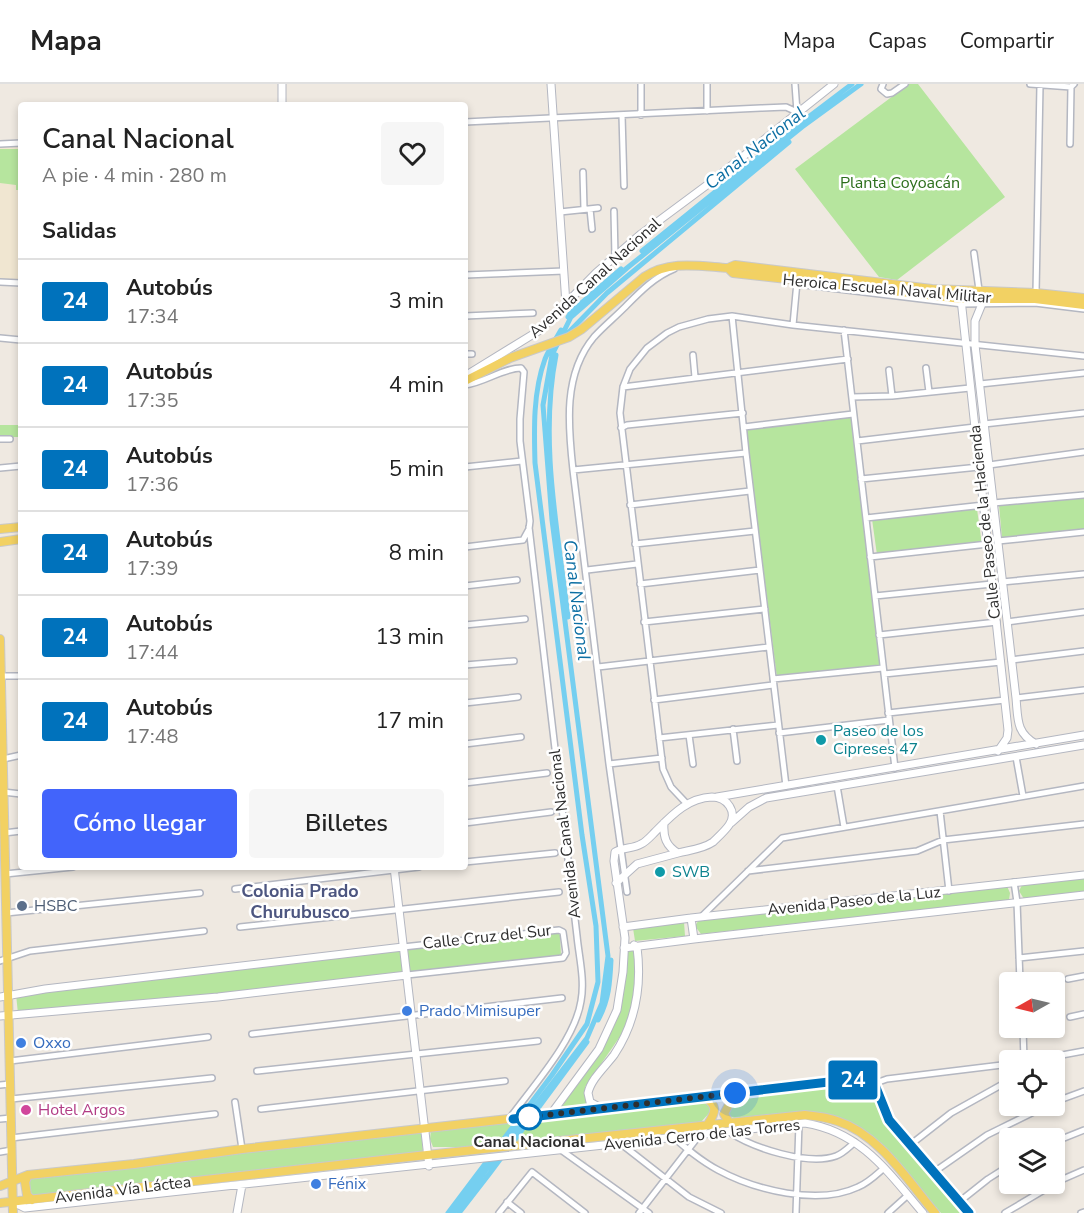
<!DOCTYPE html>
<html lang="es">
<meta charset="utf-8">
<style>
:root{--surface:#fff;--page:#f6f6f6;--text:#222;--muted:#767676;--line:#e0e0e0;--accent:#4264fb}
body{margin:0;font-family:"Nunito Sans",sans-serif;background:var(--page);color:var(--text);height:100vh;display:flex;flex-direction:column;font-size:22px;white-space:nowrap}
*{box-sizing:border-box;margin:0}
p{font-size:20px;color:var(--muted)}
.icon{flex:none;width:33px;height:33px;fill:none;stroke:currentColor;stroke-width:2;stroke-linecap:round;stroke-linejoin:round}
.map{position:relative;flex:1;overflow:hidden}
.sheet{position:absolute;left:18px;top:18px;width:450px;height:768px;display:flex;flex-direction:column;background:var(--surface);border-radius:6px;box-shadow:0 3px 9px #0003}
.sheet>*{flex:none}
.badge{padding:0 12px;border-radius:4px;font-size:21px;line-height:39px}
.needle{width:39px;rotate:262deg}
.buttons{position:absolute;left:999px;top:888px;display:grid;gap:12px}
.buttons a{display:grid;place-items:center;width:66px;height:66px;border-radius:6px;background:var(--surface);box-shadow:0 3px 9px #0003;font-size:30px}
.you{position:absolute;width:30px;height:30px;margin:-15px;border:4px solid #fff;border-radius:50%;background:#1a73e8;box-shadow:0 0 0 9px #1a73e833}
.map>.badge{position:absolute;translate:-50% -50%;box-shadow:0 0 0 3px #fff}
h2{padding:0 24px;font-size:22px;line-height:54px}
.round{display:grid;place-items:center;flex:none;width:63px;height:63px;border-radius:6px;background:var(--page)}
.summary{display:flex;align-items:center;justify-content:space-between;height:102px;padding:0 24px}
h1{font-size:28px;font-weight:600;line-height:45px}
.cta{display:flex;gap:12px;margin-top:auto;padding:12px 24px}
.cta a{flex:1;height:69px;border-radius:6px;background:var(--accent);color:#fff;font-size:24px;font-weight:600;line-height:69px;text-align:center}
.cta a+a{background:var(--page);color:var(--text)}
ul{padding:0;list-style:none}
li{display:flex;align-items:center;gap:18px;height:84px;padding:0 24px;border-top:2px solid var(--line)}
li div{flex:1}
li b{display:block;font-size:22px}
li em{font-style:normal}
li .badge{min-width:66px;font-weight:700;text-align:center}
header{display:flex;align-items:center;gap:36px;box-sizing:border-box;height:84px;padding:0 30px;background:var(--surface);border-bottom:2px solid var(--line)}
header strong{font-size:28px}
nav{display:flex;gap:33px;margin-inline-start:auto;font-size:21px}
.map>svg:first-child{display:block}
</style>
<header>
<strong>Mapa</strong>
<nav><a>Mapa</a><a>Capas</a><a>Compartir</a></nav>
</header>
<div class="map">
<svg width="1084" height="1129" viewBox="0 0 1084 1129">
<rect width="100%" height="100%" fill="#efe9e1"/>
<path fill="#f0e6d1" d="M 21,62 L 21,196 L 0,195 L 0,63 Z"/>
<path fill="#b6e59e" d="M 909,0 L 918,0 L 1005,113 L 897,196 L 879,193 L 795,85 Z
M 0,65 L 20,65 L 21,99 L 19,106 L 16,106 L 16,101 L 0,99 Z
M 857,328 L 886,583 L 777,594 L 745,340 Z
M 0,341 L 21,341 L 21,353 L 0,353 Z
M 1084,410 L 1084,446 L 1002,454 L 999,421 Z
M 977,425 L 982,461 L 877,471 L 872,435 Z
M 1084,793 L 1084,807 L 1024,815 L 1019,807 L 1023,799 Z
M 1007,802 L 1010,809 L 1009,816 L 701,850 L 695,842 L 700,834 Z
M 684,838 L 685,852 L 635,857 L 633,844 Z
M 558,847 L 560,851 L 561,872 L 399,892 L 18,930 L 16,910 Z
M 628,865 L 635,865 L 636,872 L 635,905 L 628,941 L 585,1003 L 585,1014 L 591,1023 L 559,1027 L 602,963 L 619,925 Z
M 857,999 L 869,1006 L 886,1036 L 967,1129 L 941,1129 L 894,1074 L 851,1040 L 839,1033 L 794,1028 L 734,1034 L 729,1032 L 728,1028 L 736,1012 Z
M 707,1018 L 713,1025 L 701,1038 L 473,1063 L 433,1063 L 430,1055 L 431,1046 Z
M 421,1045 L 423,1068 L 35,1112 L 29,1109 L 28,1097 L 33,1093 Z"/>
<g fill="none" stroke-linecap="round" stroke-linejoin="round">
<path stroke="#75cff0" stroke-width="5" d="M 642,167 L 798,41 L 852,0
M 568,233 L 571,228 L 621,185
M 565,252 L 607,209 L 789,58
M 556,271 C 539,357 558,447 568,533
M 598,936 C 609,916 610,898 611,876
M 448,1129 L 552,991 L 587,940 L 598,898 L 596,842 L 582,751 L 535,379 C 534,345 533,308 545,275 C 549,265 556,255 561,246
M 453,1129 L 587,954 L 602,919 L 608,872 L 552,436 L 543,321 L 552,271 L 571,233 L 627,184 L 802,43 L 861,0
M 459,1129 L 490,1089 L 587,958"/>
<defs>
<path id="street" d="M 641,0 L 641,31
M 883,0 L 881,5 L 887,10 L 892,9 L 905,0
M 1030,0 L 1071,3 L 1074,0
M 707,27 L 707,0
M 622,31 L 624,102
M 465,38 L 761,24 L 786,23 L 797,28 L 795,0
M 0,60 L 21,59
M 1070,60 L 1071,3
M 583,88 L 584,125
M 590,125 L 592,145
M 614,127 L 615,172
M 560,128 L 598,124
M 974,169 L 979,206
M 465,191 L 564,187
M 0,198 L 21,199
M 797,200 L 963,220 L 1035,219 L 1084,225
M 1036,209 L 1040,1
M 465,232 L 533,229
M 732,232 L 746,369 L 786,702
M 793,241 L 797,198
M 844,246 L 895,684
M 0,254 L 21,256
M 465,270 L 472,270
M 693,271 L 695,293
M 926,284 L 929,308
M 889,286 L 892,312
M 980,300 L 1084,289
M 465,301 C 484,299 503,284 521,284 L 524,288 L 520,335 L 520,357 L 530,437 L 529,445 L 523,456 L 465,463
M 623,303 L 848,275
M 852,313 L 892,312 L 970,304
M 984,340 L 1084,329
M 744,343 L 853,330
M 621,344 L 627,341 L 743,329
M 0,355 L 10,355
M 857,357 L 975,343
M 989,381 L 1084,368
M 465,383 L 522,377
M 0,384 L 21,382
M 573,386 L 746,369
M 861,395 L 979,383
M 993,419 L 1084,411
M 630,421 L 750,407
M 866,434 L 984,421
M 998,457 L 1084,448
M 635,460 L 755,447
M 870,473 L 988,460
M 587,486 L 637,480
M 1002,498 L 1084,490
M 640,500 L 760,486
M 465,502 L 517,496
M 875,512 L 992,500
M 644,538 L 765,525
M 1007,538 L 1084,528
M 465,541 L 525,535
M 879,551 L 997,538
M 1011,576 L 1084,567
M 465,581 L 514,577
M 598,583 L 769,563
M 884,590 L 1001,578
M 1,592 L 21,592
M 773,595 L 883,584
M 1016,614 L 1084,606
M 654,616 L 773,601
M 465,619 L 518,613
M 888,629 L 1005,616
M 733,645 L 737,677
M 779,649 L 889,636
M 689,651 L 693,680
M 659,654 L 778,641
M 465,660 L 521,653
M 1016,673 L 1023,712
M 3,675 L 21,671
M 609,680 L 662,674
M 465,699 L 547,689
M 837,702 L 844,743
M 3,708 L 21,710
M 687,720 L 671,703 L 663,685 L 620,329 L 623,303 L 630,285 L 647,264 L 667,249 L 679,243 L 708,235 L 732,232 L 793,241 L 1084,272
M 940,727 L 949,807
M 465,739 L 551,728
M 4,749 L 21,747
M 465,778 L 555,769
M 748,787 L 917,767 L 943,756 L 1084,740
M 5,790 L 73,783
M 1014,798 L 1017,818 L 1020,898
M 235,805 L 419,783
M 627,808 L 609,680 L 573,386 C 568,341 563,290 594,253 C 603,243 614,234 624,224 C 639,209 654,193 674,185
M 6,829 L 200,809
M 701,833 L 782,754 L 1084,702
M 240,843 L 559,808
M 403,863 L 559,846 L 563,848 L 566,869 L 563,874 L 407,891
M 1019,874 L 1084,867
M 0,877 L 30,867 L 204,847
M 1068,895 L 1084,892
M 1070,933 L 1084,930
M 1023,944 L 1024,976
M 252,950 L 562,914
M 1035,976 L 1084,967
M 10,977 L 208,953
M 257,987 L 538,957
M 873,1000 L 887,995 L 1010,980
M 0,1001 L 10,1000
M 11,1015 L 212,994
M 235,1018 L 242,1065
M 1054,1018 L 1084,1007
M 261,1025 L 505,997
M 0,1035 L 11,1034
M 509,1035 C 533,1002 575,956 581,917 C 585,896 579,873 577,852 L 529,443
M 729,1048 C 753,1064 808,1082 836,1072 C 844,1069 849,1063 855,1058
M 673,1053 C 687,1065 701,1077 718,1086 C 755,1106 818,1122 858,1103 C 868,1099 876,1091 884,1084
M 11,1054 L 215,1030
M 1054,1058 L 1084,1046
M 620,1059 L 689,1113 L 721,1129
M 910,1061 L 951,1029 L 1010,996
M 561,1066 L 649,1129
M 0,1068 L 12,1066
M 934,1088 L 987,1051 L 1046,1022
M 1054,1099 L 1084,1086
M 507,1118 L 521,1129
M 959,1118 L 988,1095 L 1010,1081
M 499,1129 L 532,1088 L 585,1129
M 639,1129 L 708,1040
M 796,1129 L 799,1039
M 888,1129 L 908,1111
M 1005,1129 L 1054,1100
M 1081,1129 L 1084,1128"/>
<path id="secondary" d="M 282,0 L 282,21
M 551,0 L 566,220
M 960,206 L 1008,646 L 1007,654 L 998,667
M 984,215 L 975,237 L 975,261 L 1016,614 C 1018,635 1016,649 1036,660
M 465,292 L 540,246 L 596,189 L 641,150 L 707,101 L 834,0
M 717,713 L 1084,651
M 731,739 L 749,723 L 766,714 L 1084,661
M 394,783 L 429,1082
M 616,799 L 637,780 L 678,769
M 691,834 L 694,855
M 623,843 L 691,834 L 1084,791
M 624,864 L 694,855 L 1084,811
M 0,913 L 45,905 L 403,863
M 0,932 L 218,913 L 407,891
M 601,1024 L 590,1018 L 588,1009 C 591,995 605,983 614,971 C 636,938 642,902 637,863 L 634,861
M 551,1030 L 599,965 L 617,926 L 623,888 L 625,854 L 614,777 L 615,768 C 623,763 633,765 641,760 C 646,758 651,752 655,748 C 671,732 687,714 712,713 C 727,713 738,728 729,741 C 725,747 718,753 713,758 C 703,765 690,766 678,769 C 666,762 663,753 664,739
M 13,1118 L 25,1124 L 805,1039 C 861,1048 888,1088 923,1129
M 237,1129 L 242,1101"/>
<path id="primary" d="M 728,184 L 735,181 L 932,205 L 1036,209 L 1084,214
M 465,297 L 510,274 L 569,253 L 582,245 L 644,193 C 670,176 698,182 728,184 L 733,189 L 962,215 L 1035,215 L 1084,221
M 0,445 L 21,443
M 0,458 L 21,455
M 0,555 L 13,1129
M 704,1013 C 718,1021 716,1028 708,1040
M 729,1038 L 724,1030 L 735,1009
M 28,1091 L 25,1098 L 27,1111 L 32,1116
M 0,1102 L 28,1091 L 134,1080 L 242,1065 L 863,995 L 876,1003 L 889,1037 L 969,1129
M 0,1119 L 427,1071 L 805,1031 C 815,1032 827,1033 837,1037 C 879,1050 908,1097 935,1129"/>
</defs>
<use href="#street" stroke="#b4b7c1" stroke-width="8"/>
<use href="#secondary" stroke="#b4b7c1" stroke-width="9"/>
<use href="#primary" stroke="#c9c9c9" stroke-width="10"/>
<use href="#street" stroke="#fff" stroke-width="5"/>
<use href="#secondary" stroke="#fff" stroke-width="7"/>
<use href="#primary" stroke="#f2d163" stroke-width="8"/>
</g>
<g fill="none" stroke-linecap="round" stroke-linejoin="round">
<defs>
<path id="line" d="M 513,1035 L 863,994 L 875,1001 L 889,1036 L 969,1129"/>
</defs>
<use href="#line" stroke="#fff" stroke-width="14"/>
<use href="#line" stroke="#0072bc" stroke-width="9"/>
<path stroke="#2e2e2e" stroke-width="6" stroke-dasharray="0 10.8" d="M 529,1033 L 735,1009"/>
</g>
<g fill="#0f9aa8" stroke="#fff" stroke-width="2">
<circle cx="821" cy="656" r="6"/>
<circle cx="660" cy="788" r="6"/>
</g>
<circle fill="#5c6f8a" stroke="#fff" stroke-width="2" cx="22" cy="822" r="6"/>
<g fill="#3f7fe0" stroke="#fff" stroke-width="2">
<circle cx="407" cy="927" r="6"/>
<circle cx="21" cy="959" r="6"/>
<circle cx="316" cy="1100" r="6"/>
</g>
<circle fill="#d1479c" stroke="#fff" stroke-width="2" cx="26" cy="1026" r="6"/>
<circle fill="#fff" stroke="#0072bc" stroke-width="3" cx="529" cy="1033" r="12"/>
<g text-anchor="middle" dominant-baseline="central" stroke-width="5" stroke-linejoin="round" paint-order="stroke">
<g font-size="16" fill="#2c6e1b" stroke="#fff">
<text x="900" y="99">Planta Coyoacán</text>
</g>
<g font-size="16" fill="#2e2e2e" stroke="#fff">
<text transform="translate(595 194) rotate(-42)">Avenida Canal Nacional</text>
<text transform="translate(887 205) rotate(5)">Heroica Escuela Naval Militar</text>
<text transform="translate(985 438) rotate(-96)">Calle Paseo de la Hacienda</text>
<text transform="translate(565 750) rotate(-97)">Avenida Canal Nacional</text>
<text transform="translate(854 817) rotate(-6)">Avenida Paseo de la Luz</text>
<text transform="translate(487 853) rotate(-6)">Calle Cruz del Sur</text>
<text transform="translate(702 1051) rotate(-6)">Avenida Cerro de las Torres</text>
<text transform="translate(123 1106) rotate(-7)">Avenida Vía Láctea</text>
</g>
<g font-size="16" fill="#0d838f" stroke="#fff" text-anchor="start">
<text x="833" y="647">Paseo de los<tspan x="833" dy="18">Cipreses 47</tspan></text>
<text x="672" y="788">SWB</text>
</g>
<g font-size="16" fill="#4e5e75" stroke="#fff" text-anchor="start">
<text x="34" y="822">HSBC</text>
</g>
<g font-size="16" fill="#366cbe" stroke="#fff" text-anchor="start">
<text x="419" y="927">Prado Mimisuper</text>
<text x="33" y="959">Oxxo</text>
<text x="328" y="1100">Fénix</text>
</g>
<g font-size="16" fill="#b23c85" stroke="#fff" text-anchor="start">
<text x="38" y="1026">Hotel Argos</text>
</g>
<g font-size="16" font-weight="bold" fill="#2e2e2e" stroke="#fff">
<text x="529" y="1058">Canal Nacional</text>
</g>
<g font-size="18" font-style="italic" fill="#0d6fa3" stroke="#fff">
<text transform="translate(755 64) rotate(-38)">Canal Nacional</text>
<text transform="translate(577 516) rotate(83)">Canal Nacional</text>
</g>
<g font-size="18" font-weight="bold" fill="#4d5680" stroke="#fff">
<text x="300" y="807">Colonia Prado<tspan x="300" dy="21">Churubusco</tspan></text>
</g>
</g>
</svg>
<div class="buttons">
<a><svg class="needle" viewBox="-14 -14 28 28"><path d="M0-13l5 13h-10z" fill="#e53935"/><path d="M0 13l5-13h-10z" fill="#767676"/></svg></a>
<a><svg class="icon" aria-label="locate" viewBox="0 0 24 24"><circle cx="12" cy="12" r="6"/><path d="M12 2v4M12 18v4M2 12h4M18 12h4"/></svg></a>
<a><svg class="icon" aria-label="layers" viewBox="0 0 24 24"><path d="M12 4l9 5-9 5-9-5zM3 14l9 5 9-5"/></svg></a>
</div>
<div class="you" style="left:735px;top:1009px"></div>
<b class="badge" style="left:853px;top:996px;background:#0072bc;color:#fff">24</b>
<section class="sheet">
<div class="summary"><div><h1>Canal Nacional</h1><p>A pie · 4 min · 280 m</p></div><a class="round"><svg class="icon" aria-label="heart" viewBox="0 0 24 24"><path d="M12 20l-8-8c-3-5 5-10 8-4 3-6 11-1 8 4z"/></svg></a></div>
<h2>Salidas</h2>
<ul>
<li><span class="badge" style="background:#0072bc;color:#fff">24</span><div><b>Autobús</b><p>17:34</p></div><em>3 min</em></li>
<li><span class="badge" style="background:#0072bc;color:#fff">24</span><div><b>Autobús</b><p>17:35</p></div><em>4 min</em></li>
<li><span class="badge" style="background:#0072bc;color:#fff">24</span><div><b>Autobús</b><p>17:36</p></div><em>5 min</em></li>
<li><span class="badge" style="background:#0072bc;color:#fff">24</span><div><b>Autobús</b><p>17:39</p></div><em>8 min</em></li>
<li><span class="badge" style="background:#0072bc;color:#fff">24</span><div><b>Autobús</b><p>17:44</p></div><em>13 min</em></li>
<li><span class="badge" style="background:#0072bc;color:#fff">24</span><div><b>Autobús</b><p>17:48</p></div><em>17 min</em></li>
</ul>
<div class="cta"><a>Cómo llegar</a><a>Billetes</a></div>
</section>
</div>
